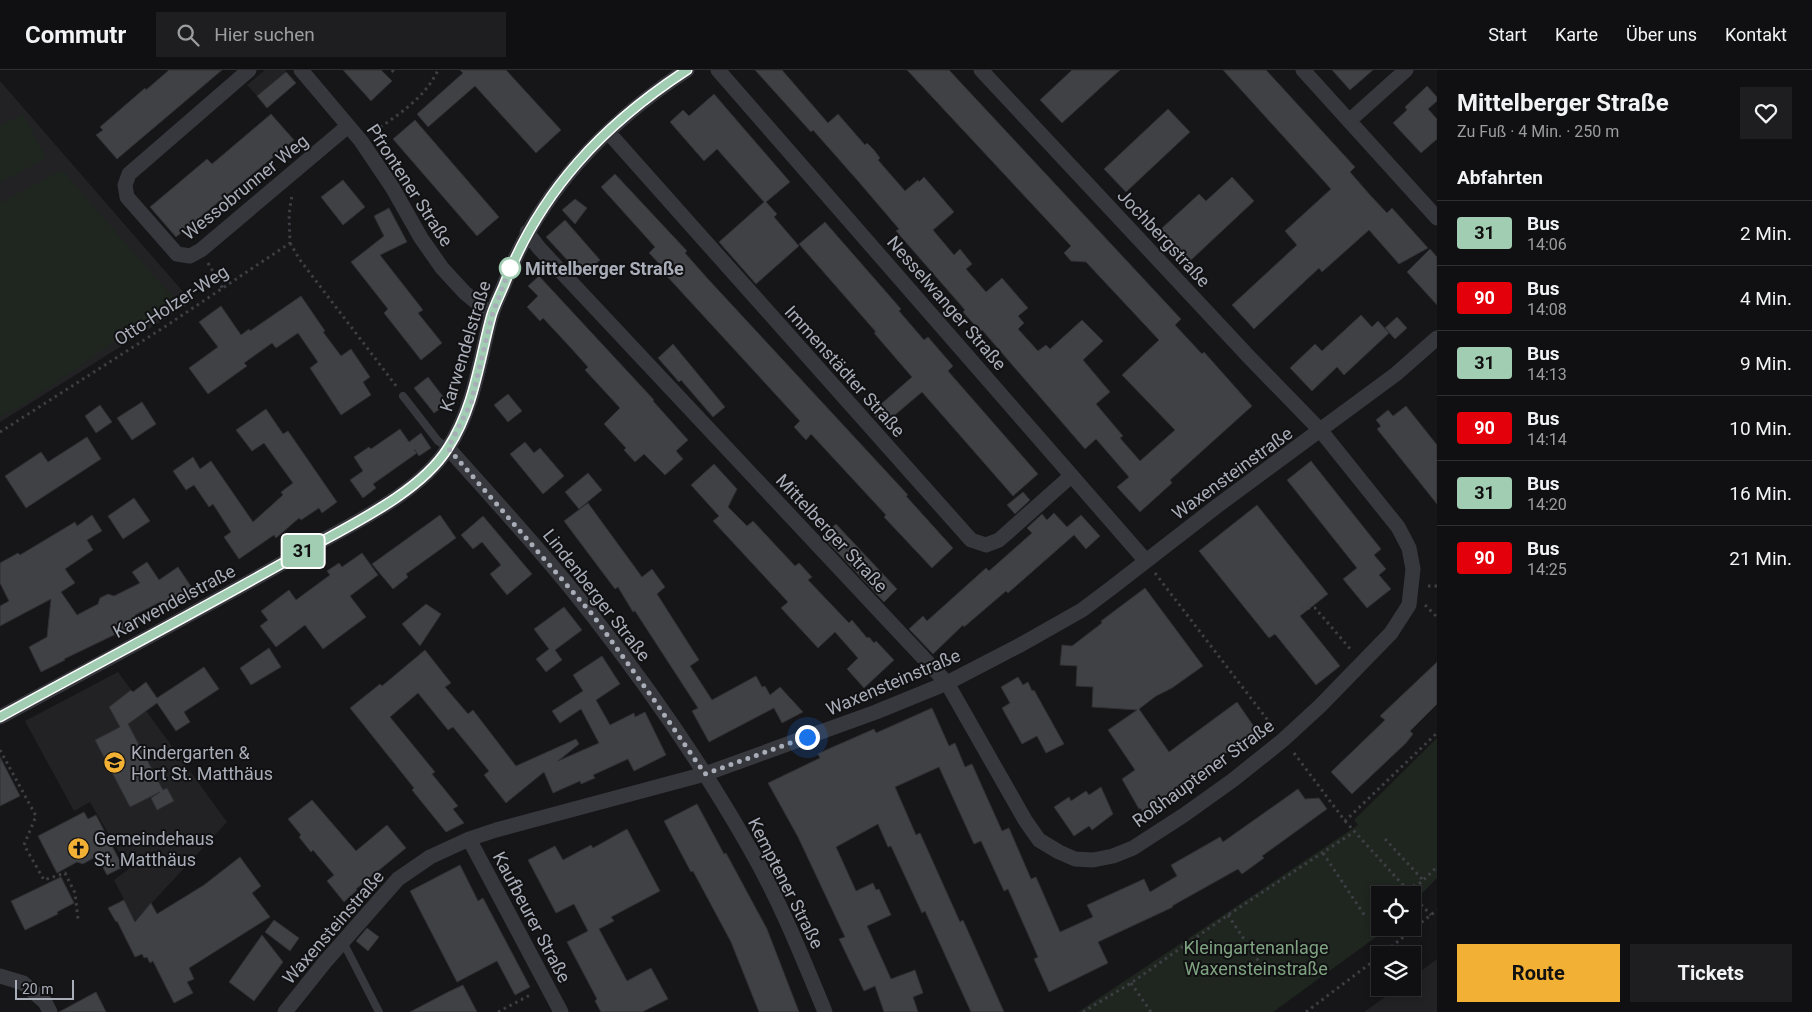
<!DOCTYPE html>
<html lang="de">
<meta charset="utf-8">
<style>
:root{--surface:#101012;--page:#1e1e20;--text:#f1f3f6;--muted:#9c9d9f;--line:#303032;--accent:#f2b134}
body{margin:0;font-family:Roboto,sans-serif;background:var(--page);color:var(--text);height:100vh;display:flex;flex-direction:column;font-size:19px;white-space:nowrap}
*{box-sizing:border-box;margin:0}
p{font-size:16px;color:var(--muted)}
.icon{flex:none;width:28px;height:28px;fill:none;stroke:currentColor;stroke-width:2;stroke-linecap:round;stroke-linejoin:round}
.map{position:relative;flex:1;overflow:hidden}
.details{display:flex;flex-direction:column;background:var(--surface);width:375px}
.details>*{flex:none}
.badge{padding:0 10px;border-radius:4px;font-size:18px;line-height:32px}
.controls{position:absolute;left:1371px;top:816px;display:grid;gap:10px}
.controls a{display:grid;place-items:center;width:50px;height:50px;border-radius:0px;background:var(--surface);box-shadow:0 2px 8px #0003,0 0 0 1px var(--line);font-size:25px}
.scale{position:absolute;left:15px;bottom:12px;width:59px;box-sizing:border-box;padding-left:5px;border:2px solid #a8adb8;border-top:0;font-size:14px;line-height:18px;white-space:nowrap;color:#a8adb8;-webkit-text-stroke:4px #111113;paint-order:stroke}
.you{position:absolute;width:25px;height:25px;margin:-12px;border:4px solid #fff;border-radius:50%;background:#1a73e8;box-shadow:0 0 0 8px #1a73e833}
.map>.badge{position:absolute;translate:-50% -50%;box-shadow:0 0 0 2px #fff}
h2{padding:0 20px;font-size:19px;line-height:45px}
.round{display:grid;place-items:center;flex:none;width:52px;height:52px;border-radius:0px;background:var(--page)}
.head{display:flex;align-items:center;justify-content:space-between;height:85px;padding:0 20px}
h1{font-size:24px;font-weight:700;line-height:38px}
.button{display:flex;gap:10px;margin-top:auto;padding:10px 20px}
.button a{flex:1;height:58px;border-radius:0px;background:var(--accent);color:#111;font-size:20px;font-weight:700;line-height:58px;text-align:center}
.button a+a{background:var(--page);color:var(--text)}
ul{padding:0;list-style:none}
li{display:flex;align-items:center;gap:15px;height:65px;padding:0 20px;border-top:1px solid var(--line)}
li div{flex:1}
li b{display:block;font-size:19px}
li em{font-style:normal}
li .badge{min-width:55px;font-weight:700;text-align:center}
header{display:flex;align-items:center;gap:30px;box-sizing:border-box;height:70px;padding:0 25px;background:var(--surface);border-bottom:1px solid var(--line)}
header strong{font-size:24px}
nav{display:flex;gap:28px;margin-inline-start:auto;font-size:18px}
.search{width:350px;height:45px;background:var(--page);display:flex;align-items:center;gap:12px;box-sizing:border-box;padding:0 18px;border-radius:0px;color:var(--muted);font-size:19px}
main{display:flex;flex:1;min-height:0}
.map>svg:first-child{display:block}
</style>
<header>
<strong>Commutr</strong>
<div class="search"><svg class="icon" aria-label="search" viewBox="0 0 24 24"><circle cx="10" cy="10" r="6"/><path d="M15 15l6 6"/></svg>Hier suchen</div>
<nav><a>Start</a><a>Karte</a><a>Über uns</a><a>Kontakt</a></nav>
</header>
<main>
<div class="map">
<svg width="1437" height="942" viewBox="0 0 1437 942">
<rect width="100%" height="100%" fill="#161618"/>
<path fill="#222225" d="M 265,0 L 285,0 L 296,13 L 268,38 L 247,15 Z
M 0,11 L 192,232 L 0,352 Z
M 118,602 L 227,752 L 135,851 L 114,810 L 129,799 L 90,732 L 74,741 L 25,651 Z
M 1437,889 L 1437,942 L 1364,942 L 1398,918 L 1412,918 L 1413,907 Z"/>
<path fill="#1e261f" d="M 23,44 L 46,88 L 0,113 L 0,56 Z
M 62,100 L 175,230 L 23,335 L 0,347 L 0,133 Z
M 1437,668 L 1437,808 L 1413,833 L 1412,825 L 1380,825 L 1380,858 L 1388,858 L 1383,862 L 1273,942 L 1078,942 L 1358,755 L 1354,750 Z"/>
<path fill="#404145" stroke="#303034" d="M 169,0 L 222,0 L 117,89 L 96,65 L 103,60 L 100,57 L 145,18 L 146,20 Z
M 343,0 L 381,0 L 392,11 L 371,31 Z
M 460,0 L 506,0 L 561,60 L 536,83 L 475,16 L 428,57 L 417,44 L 463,3 Z
M 755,0 L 782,0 L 828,53 L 838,44 L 865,75 L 867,73 L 874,80 L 880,88 L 878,90 L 905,121 L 918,110 L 919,112 L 924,107 L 954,142 L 933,160 L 954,185 L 960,179 L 972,194 L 966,199 L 986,222 L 1002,208 L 1028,238 L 1018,246 L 1024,253 L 1018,259 L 1038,281 L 1046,275 L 1050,279 L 1082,250 L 1103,271 L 1083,290 L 1110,322 L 1096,334 L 1123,366 L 1120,368 L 1140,391 L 1175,360 L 1122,305 L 1159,270 L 1086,192 L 1071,191 L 1064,183 L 1071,176 L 907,0 L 949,0 L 1181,249 L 1175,255 L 1202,284 L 1204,282 L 1252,336 L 1170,410 L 1172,413 L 1140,442 L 1117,417 L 1129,407 L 1096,369 L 1085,379 L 982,260 L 980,261 L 963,242 L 965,240 L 896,161 L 899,159 L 858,111 L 813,60 L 811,62 Z
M 1072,0 L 1120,0 L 1062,53 L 1040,30 Z
M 1223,0 L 1266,0 L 1355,97 L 1350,102 L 1370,125 L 1387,143 L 1392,138 L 1428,178 L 1399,194 L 1369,160 L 1322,202 L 1319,198 L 1254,259 L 1232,235 L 1297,175 L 1285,161 L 1331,119 Z
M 1332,0 L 1373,0 L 1350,20 Z
M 286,2 L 296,13 L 267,38 L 257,26 Z
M 1427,16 L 1437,27 L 1437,31 L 1428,39 L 1437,49 L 1437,69 L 1421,83 L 1393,53 L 1407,40 L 1405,37 Z
M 714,24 L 790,112 L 766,132 L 777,144 L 774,147 L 799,176 L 756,214 L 719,172 L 764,132 L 717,79 L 704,91 L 670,52 L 683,40 L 689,46 Z
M 1168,39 L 1190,62 L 1126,122 L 1104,99 Z
M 271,44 L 294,70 L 176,167 L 150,137 L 207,89 L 212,94 Z
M 415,50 L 499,147 L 477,166 L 393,69 Z
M 615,104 L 687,181 L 685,183 L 708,209 L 908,425 L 906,426 L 953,478 L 932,498 L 884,447 L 886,445 L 811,364 L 806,370 L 794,357 L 800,351 L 788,338 L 664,203 L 666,201 L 649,183 L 655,177 L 601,117 Z
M 1232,107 L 1254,131 L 1190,191 L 1161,159 L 1199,124 L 1206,131 Z
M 343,110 L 365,137 L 343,155 L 321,127 Z
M 575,129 L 587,138 L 575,154 L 562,140 Z
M 389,138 L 407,172 L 380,185 L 423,240 L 418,243 L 442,273 L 421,290 L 384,243 L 388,239 L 351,192 L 384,166 L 374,146 Z
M 565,150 L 600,190 L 582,206 L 546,167 Z
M 825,152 L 901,239 L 899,241 L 924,270 L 928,267 L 953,296 L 948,301 L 1038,404 L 1013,426 L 922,322 L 883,355 L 872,342 L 912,307 L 874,263 L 876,262 L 799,174 Z
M 1430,179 L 1437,187 L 1437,235 L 1407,202 Z
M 539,206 L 654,330 L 653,331 L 688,370 L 676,381 L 683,389 L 665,405 L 644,384 L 635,392 L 624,380 L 626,378 L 604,354 L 620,338 L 585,300 L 588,297 L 570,277 L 543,248 L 540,251 L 527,237 L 538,226 L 528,216 Z
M 301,226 L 325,261 L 323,262 L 341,286 L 351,279 L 370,307 L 363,312 L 371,325 L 341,345 L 310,298 L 318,292 L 298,263 L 276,278 L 272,273 L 244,293 L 247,296 L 208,324 L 189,298 L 218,277 L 199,252 L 221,236 L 241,265 L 249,259 L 250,261 Z
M 1361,245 L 1372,257 L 1378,251 L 1389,263 L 1344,305 L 1337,297 L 1312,321 L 1290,298 L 1315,274 L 1322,281 Z
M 1397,247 L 1407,258 L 1395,269 L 1385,258 Z
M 673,274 L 725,337 L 713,347 L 681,310 L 679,312 L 658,288 Z
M 428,307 L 448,333 L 434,343 L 414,318 Z
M 508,324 L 522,341 L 508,352 L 494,335 Z
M 142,332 L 156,354 L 132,370 L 117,348 Z
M 100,335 L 112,352 L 96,363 L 85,346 Z
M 1406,336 L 1437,375 L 1437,434 L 1377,359 L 1381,356 L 1376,350 L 1388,340 L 1393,346 Z
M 266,339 L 283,364 L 288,361 L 337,432 L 322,443 L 319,438 L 301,450 L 299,448 L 276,468 L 274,465 L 239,489 L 224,467 L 231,462 L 213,434 L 209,437 L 194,415 L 186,420 L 173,401 L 193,387 L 200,399 L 211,391 L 253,452 L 283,425 L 281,422 L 293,413 L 264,373 L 252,381 L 236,360 Z
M 400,359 L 409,372 L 421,363 L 431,378 L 419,386 L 414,379 L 417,383 L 373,414 L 376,418 L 363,428 L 350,410 L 363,401 L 354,387 L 369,377 L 371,379 Z
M 87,367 L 101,389 L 26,438 L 5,406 L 41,382 L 48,392 Z
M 525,372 L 534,383 L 540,378 L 564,406 L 543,424 L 510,384 Z
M 1311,391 L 1381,479 L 1374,485 L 1386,499 L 1379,505 L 1391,519 L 1367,538 L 1343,509 L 1357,498 L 1287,410 Z
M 714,394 L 737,419 L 728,437 L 747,456 L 753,451 L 795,496 L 799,493 L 812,507 L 808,510 L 849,553 L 852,550 L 867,568 L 869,567 L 874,573 L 876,571 L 894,590 L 864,618 L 847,599 L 858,588 L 835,562 L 818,578 L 781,538 L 788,532 L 713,451 L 719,446 L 691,415 Z
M 588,403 L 602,420 L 579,439 L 565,422 Z
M 1023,422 L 1030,430 L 1015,444 L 1007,435 Z
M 134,428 L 150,451 L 123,469 L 108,446 Z
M 588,433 L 642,507 L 652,499 L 665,517 L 657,524 L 699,590 L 690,596 L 712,630 L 756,606 L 762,617 L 765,616 L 770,625 L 780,617 L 803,642 L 782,653 L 774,638 L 709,672 L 692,641 L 698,638 L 635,541 L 633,542 L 618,517 L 615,519 L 564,451 Z
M 1257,435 L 1328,524 L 1300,546 L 1340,596 L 1316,615 L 1275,564 L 1269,568 L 1199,481 Z
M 1054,443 L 1067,457 L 1081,445 L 1100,466 L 1086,479 L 1074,465 L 1008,523 L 1006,521 L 964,557 L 963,555 L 933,584 L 909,559 L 923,546 L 927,551 L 986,498 L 989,501 L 1032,463 L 1027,458 L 1042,444 L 1047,450 Z
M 92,445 L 102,461 L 87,470 L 93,480 L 65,499 L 75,513 L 61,522 L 77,545 L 98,534 L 100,528 L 108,524 L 114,526 L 140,513 L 132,502 L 147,492 L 159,510 L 178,497 L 192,518 L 165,536 L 162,531 L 135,545 L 139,553 L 64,589 L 65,590 L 41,602 L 29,577 L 47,567 L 51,529 L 0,556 L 0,536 L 9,531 L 0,513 L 0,493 L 18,483 L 20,485 L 75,452 L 77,456 Z
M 440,445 L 456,468 L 406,504 L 408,507 L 393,519 L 372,494 Z
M 483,446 L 532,504 L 507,525 L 490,504 L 501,495 L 482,472 L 473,479 L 461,465 Z
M 836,454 L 897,519 L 884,532 L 822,466 Z
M 362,483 L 378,505 L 350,526 L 366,547 L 323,579 L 305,555 L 276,577 L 260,556 L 268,550 L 261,541 L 289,520 L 296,530 L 330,505 L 327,501 L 339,493 L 342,497 Z
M 1145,518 L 1203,596 L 1172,618 L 1156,626 L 1139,639 L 1169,682 L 1237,632 L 1257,661 L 1143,742 L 1140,738 L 1139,739 L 1122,709 L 1135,700 L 1108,660 L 1137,640 L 1092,637 L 1093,617 L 1076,616 L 1077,596 L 1060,595 L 1062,575 L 1072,576 L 1102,553 L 1101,551 Z
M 426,534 L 441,544 L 420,576 L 402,554 Z
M 564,537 L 582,560 L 555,580 L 562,590 L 546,602 L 536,589 L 549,579 L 534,559 Z
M 269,578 L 281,597 L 251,615 L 240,598 Z
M 425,580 L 451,613 L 445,617 L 468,644 L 473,640 L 516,696 L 576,669 L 579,674 L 558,691 L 599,673 L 581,639 L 560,653 L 552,641 L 583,621 L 573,605 L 602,586 L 620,614 L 596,630 L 610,655 L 634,643 L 635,647 L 645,642 L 666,685 L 634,701 L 628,689 L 593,705 L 595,708 L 581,714 L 580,711 L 553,723 L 544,702 L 506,733 L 484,705 L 489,701 L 453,657 L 448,660 L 418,623 L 390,647 L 435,702 L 432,704 L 458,736 L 453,739 L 464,753 L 446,762 L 412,720 L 414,718 L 350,638 L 380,614 L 382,616 Z
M 1437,592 L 1437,634 L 1410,661 L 1413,664 L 1406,673 L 1352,724 L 1331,702 L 1385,650 L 1380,646 Z
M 204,597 L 219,619 L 184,642 L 190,652 L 176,661 L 157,633 L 128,654 L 163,720 L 167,718 L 174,731 L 157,740 L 151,728 L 160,722 L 130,737 L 95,670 L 120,657 L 109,637 L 131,620 L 133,622 L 146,612 L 157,628 Z
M 1018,607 L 1023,615 L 1028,612 L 1032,621 L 1034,620 L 1064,674 L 1046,683 L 1037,666 L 1022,674 L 1002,638 L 1010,633 L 1001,617 Z
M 932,638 L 949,676 L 955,673 L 965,697 L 972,694 L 1002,761 L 1009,758 L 1031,809 L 1036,807 L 1060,862 L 1093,847 L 1087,835 L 1144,809 L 1150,822 L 1177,806 L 1171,795 L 1220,767 L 1223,772 L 1298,719 L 1305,729 L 1319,728 L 1327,739 L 1262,786 L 1264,788 L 1242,804 L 1238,799 L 1172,836 L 1173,837 L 1098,872 L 1108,893 L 1049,922 L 1034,889 L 1038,887 L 1008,819 L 1004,821 L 981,771 L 974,774 L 939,697 L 895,717 L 916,765 L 920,763 L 960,852 L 963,850 L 1004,942 L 971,942 L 925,841 L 922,843 L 891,776 L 888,777 L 878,754 L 836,777 L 856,821 L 873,813 L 876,820 L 879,819 L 891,845 L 867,856 L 891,909 L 915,900 L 923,923 L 913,927 L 918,942 L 884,942 L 875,916 L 864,921 L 839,869 L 845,867 L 798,767 L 768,713 L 820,688 L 818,684 L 826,680 L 874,659 L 876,663 Z
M 0,687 L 20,726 L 0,736 Z
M 1101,717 L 1113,744 L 1092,760 L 1089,756 L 1074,766 L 1054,737 L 1069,727 L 1071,731 L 1086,721 L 1089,725 Z
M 312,730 L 356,781 L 387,755 L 406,778 L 356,819 L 357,820 L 344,832 L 327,811 L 334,805 L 313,780 L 311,782 L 299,767 L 301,765 L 288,749 Z
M 697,734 L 724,784 L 726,783 L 767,859 L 799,942 L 759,942 L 731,872 L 693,801 L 691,802 L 664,751 Z
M 84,742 L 88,749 L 96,745 L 123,797 L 107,805 L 97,786 L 83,794 L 77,792 L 57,803 L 38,766 Z
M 627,759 L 660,821 L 611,847 L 614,851 L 599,859 L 627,911 L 651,898 L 668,929 L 642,942 L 601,942 L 595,931 L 597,929 L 567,872 L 588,861 L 574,834 L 556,843 L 528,790 L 555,776 L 563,790 L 591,775 L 593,778 Z
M 240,787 L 261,816 L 252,823 L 270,847 L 189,898 L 194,909 L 187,912 L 193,923 L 174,933 L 153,891 L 150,893 L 147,887 L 144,888 L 142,884 L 135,887 L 117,851 L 116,852 L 108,838 L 124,830 L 135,852 L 151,833 L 157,844 L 204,815 Z
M 460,795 L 478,831 L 483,828 L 530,917 L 515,925 L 497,891 L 457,912 L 410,821 Z
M 61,807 L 74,833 L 57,842 L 58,844 L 25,860 L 11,831 Z
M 274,850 L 299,868 L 290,881 L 265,862 Z
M 367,858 L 379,867 L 368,881 L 356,871 Z
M 262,865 L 283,892 L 254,931 L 229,912 Z
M 463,915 L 477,942 L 410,942 L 448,922 Z
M 96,922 L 106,942 L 59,942 Z"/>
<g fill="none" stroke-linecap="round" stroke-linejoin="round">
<path stroke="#3d3f44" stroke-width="3" stroke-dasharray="2.5 4" stroke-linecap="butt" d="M 392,0 L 396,5
M 375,61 C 399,44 425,28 438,0
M 290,173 L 300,190 L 397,317
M 208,193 L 223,219
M 0,362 L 166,256 L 290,173 L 289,144 L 292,125
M 1155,503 L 1273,657
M 1428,516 L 1437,516
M 1425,535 L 1437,547
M 1301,538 L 1315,538 L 1352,581
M 0,680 L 36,746 L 24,775 L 44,810 L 65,803 L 75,823 L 78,849
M 1294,683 L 1345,751 L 1437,663
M 1345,751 L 1402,814 L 1408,818 L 1419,814 L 1437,797
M 1385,769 L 1423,810
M 1323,783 L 1365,846
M 1412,825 L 1431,845
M 1228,845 L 1265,901
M 1381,885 L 1437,840
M 1131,913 L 1151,942
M 498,942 L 532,924
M 1083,942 L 1131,913 L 1228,845 L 1354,762
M 1306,942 L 1380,886"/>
<path stroke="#37383d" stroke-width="8" d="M 403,326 L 438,371 L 448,378
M 343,872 L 379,942"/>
<path stroke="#37383d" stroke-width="15" d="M 249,0 L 129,104 L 125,115 L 127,127 L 177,184 L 190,186 L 201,180 L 348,56
M 301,0 L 361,71 L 392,117 L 421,168 L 442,198 L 465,223 L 492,245
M 718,0 L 1146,491
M 1303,0 L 1437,148
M 1349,51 L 1406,0
M 608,62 L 971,470 L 986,475 L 999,470 L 1071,406
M 527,162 L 539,178 L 947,613 L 1025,750 L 1039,770 L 1059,782 L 1075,789 L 1093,790 L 1113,786 L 1133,778 L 1184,745 L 1233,710 L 1283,670 L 1320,636 L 1391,563 L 1409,535 L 1413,499 L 1409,478 L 1398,457 L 1321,361 L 1250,288 L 981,0
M 448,378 C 497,433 547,487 592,545 C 649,618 703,696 749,777 C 779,829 802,886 825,942
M 0,647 C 102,592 204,538 304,481 C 351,454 419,424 448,378 C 474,338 479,292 491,247 C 494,236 500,225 504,215 C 539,122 605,54 687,0
M 469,769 L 561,942
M 0,906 L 23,913 L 45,932 L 50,942
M 285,942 L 325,892 L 398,809 L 430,787 L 469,769 L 496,760 L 705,704 L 876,642 L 947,613 L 1022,574 L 1082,540 L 1110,519 L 1217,436 L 1396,304 L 1437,268"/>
</g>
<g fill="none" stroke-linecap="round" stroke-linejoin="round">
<defs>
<path id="line" d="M 0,647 C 102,591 204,538 304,481 C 350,455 420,423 448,378 C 474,338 479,292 491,247 C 494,236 500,225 504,215 C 540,121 604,54 687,0"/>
</defs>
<use href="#line" stroke="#fff" stroke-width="11"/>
<use href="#line" stroke="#a1cdb2" stroke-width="8"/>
<path stroke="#a8adb8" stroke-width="5" stroke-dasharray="0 9" d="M 510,198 L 511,196 L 492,245 L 471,333 L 448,378 L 592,544 L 652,627 L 705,704 L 807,667"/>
</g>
<defs>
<symbol id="school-disc" viewBox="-11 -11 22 22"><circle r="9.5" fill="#f2b134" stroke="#111113"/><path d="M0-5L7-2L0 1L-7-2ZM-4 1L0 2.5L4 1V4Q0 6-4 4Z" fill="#111"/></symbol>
<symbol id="church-disc" viewBox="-11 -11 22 22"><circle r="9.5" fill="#f2b134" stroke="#111113"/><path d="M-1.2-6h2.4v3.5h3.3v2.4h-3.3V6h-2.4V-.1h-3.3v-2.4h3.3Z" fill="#111"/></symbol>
</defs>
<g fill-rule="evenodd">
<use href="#school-disc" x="102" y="680" width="25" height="25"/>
<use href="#church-disc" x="66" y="766" width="25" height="25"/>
</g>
<circle fill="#fff" stroke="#a1cdb2" stroke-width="2.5" cx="510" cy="198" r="10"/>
<g text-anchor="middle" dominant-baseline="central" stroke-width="4" stroke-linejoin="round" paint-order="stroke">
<g font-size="18" fill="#a8adb8" stroke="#111113">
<text transform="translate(410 115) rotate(57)">Pfrontener Straße</text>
<text transform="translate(245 117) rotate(-39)">Wessobrunner Weg</text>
<text transform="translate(1164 168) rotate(47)">Jochbergstraße</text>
<text transform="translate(947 233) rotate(49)">Nesselwanger Straße</text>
<text transform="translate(171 235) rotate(-33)">Otto-Holzer-Weg</text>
<text transform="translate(465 276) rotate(-73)">Karwendelstraße</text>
<text transform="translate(845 301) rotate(48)">Immenstädter Straße</text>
<text transform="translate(1232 403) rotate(-36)">Waxensteinstraße</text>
<text transform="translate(832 463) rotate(47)">Mittelberger Straße</text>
<text transform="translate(597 525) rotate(52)">Lindenberger Straße</text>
<text transform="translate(174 531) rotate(-28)">Karwendelstraße</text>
<text transform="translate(893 612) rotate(-23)">Waxensteinstraße</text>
<text transform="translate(1203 703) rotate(-36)">Roßhauptener Straße</text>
<text transform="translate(786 813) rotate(63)">Kemptener Straße</text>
<text transform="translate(532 847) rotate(62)">Kaufbeurer Straße</text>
<text transform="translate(333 857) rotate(-49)">Waxensteinstraße</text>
</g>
<g font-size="18" font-weight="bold" fill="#a8adb8" stroke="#111113" text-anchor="start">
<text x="525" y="198">Mittelberger Straße</text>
</g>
<g font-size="18" fill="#a8adb8" stroke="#111113" text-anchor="start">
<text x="131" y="682">Kindergarten &amp;<tspan x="131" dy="21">Hort St. Matthäus</tspan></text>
<text x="94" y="768">Gemeindehaus<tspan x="94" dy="21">St. Matthäus</tspan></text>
</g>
<g font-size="18" fill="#7fa381" stroke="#111113">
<text x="1256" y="877">Kleingartenanlage<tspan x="1256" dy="21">Waxensteinstraße</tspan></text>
</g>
</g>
</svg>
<div class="controls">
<a><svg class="icon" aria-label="locate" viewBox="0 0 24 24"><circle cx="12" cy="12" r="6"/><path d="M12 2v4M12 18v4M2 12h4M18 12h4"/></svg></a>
<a><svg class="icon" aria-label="layers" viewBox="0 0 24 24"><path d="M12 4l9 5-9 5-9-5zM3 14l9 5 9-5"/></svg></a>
</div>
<div class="scale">20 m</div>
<div class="you" style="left:807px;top:667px"></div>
<b class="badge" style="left:303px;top:481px;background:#a1cdb2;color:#111">31</b>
</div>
<section class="details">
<div class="head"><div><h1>Mittelberger Straße</h1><p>Zu Fuß · 4 Min. · 250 m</p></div><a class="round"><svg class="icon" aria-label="heart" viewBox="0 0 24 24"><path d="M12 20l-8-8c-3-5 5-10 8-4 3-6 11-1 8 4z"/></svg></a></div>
<h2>Abfahrten</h2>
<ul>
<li><span class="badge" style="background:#a1cdb2;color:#111">31</span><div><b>Bus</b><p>14:06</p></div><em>2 Min.</em></li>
<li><span class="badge" style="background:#e3000b;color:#fff">90</span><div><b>Bus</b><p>14:08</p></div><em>4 Min.</em></li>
<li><span class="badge" style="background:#a1cdb2;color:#111">31</span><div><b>Bus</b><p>14:13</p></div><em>9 Min.</em></li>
<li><span class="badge" style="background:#e3000b;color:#fff">90</span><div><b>Bus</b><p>14:14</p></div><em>10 Min.</em></li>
<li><span class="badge" style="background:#a1cdb2;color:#111">31</span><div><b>Bus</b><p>14:20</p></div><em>16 Min.</em></li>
<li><span class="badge" style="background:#e3000b;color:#fff">90</span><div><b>Bus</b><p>14:25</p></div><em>21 Min.</em></li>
</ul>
<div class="button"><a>Route</a><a>Tickets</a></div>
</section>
</main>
